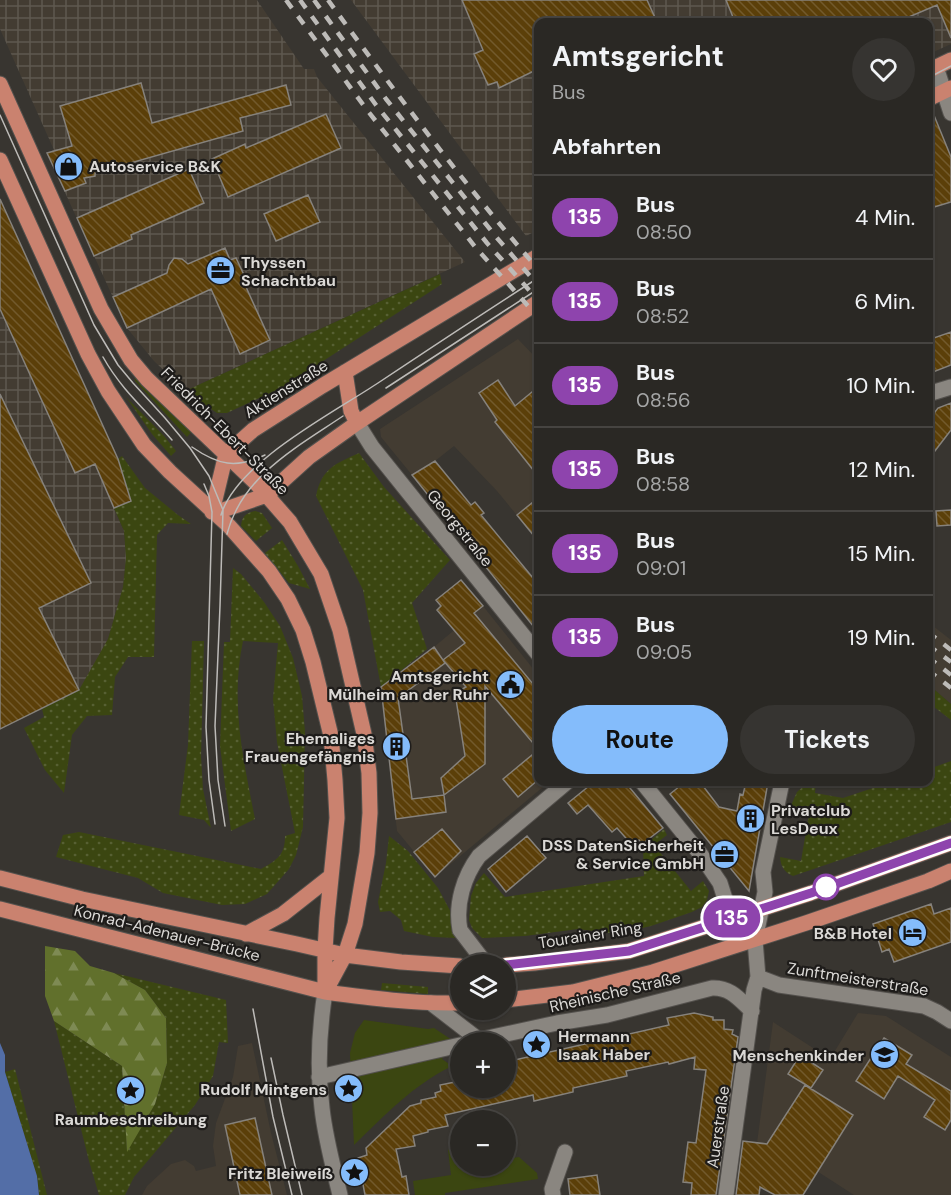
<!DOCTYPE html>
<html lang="de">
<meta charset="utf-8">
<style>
:root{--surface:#2a2824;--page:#363431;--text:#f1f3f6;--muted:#a5a6a6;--line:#464441;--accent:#84bcfb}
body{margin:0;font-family:"DM Sans",sans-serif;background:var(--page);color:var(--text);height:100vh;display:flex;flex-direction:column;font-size:22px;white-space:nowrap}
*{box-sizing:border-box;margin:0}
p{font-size:20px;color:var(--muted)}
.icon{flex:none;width:33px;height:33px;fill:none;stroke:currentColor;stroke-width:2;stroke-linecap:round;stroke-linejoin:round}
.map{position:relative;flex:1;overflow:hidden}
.details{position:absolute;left:534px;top:18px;width:399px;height:768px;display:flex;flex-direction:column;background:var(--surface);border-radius:12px;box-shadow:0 2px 4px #0004,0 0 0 2px var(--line)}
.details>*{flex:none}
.badge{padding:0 12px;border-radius:20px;font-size:21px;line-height:39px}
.fabs{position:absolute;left:450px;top:954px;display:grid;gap:12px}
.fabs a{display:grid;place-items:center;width:66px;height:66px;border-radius:50%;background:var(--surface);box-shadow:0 2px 4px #0004,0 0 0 2px var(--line);font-size:30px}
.map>.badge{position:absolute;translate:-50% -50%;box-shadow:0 0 0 3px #fff}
h2{padding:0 18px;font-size:22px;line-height:54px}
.round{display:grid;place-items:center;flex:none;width:63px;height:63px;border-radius:32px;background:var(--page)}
.headline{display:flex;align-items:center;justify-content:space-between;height:102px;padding:0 18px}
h1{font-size:28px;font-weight:700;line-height:45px}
.cta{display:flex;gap:12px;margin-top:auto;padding:12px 18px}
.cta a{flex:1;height:69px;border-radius:36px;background:var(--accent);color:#111;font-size:24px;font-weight:700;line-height:69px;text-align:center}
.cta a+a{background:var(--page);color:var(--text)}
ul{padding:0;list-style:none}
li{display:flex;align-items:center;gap:18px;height:84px;padding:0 18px;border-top:2px solid var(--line)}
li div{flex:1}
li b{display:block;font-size:22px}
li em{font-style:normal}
li .badge{min-width:66px;font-weight:700;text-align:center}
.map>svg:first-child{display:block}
</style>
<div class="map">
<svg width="951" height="1195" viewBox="0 0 951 1195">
<defs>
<pattern id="industrial-grid" width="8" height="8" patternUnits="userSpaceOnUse" patternTransform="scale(1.5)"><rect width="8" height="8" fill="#433c32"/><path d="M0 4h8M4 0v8" fill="none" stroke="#5e584f"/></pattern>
<pattern id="grass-dots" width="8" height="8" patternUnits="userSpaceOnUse" patternTransform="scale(1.5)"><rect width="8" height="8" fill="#3b4611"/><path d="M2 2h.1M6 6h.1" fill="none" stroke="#576033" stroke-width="1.8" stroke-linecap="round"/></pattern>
<pattern id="forest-firs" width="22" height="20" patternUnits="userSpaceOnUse" patternTransform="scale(1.5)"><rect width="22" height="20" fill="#61702c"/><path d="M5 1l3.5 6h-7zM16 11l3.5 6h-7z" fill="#7e8a54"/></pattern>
<pattern id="building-back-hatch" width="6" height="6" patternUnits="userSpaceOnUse" patternTransform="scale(1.5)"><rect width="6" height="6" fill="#5b3f09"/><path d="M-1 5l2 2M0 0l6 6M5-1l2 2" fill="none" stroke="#725a2c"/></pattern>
</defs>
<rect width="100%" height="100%" fill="#383530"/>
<path fill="#433c32" d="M 518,339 L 538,360 L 538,541 L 497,491 L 454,446 L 435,461 L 412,475 L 381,437 L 380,429 Z
M 483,606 L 538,675 L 538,782 L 549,782 L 435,877 L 397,831 L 381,687 L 434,647 Z
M 928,622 L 951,640 L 951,704 L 929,685 Z
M 858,1013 L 886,1016 L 951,1057 L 951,1195 L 854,1195 L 778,1146 L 757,1143 L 773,1022 L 830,1059 Z
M 252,1043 L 271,1133 L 287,1195 L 142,1195 L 147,1186 L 171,1164 L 185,1160 L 194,1166 L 196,1171 L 216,1166 L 213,1146 L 216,1123 L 233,1077 L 238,1046 Z"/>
<path fill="url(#industrial-grid)" d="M 0,0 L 257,0 L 304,69 L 314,69 L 317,77 L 465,262 L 185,391 L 154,361 L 127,328 L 47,153 L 54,150 L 0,29 Z
M 351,0 L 951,0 L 951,44 L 929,54 L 928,22 L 538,22 L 538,230 L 526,236 Z
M 0,199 L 118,459 L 131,501 L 114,509 L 124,531 L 126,558 L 123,587 L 108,639 L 83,686 L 79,690 L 0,729 Z"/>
<path fill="url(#grass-dots)" d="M 440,274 L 442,284 L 283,387 L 227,413 L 217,413 L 185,391 Z
M 135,377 L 192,431 L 187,437 L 135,381 Z
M 126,397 L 165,437 L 176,451 L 171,456 L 152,434 Z
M 359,453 L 384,487 L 450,560 L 412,603 L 427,649 L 381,687 L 363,590 L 316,496 C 322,468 335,464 359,453 Z
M 122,456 L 145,488 L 178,515 L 191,524 L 168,523 L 157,535 L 154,657 L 128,657 L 115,677 L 112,715 L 87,716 L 72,735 L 64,793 L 45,770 L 24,728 L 44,717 L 42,709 L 79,690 L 108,639 L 123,587 L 126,558 L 124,531 L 114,508 L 131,500 L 118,459 Z
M 255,511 L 262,513 L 272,528 L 256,541 L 241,526 C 242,516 246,513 255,511 Z
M 282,540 L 298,566 L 310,589 L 289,583 L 265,553 Z
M 233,568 L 241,574 L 264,602 L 280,626 L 293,658 L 302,696 L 305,732 L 303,827 L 296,855 L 289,869 L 267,894 L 245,904 L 222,905 L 163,893 L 138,878 L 56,857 L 63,835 L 79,832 L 261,869 C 277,860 285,855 285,836 L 295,833 L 277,742 L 273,699 L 278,643 L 243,641 C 230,702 243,758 255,819 L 231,831 L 220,746 L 224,642 L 230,642 Z
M 192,641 L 204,641 L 201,757 L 203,789 L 211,828 L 204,820 L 179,815 L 188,745 Z
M 929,685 L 951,704 L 951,720 L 929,703 Z
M 951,761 L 951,822 L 793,876 C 784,872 781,867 780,857 L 801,861 L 809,814 L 789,810 L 797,792 L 808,782 L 816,782 L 815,793 L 843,798 L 891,782 L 928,782 L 929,769 Z
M 664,829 L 667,835 L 654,845 L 691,891 L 703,881 L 709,891 L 707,900 L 702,907 L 692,912 L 651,926 L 617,934 L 578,929 L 525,936 L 482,938 L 472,928 L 469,920 L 471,896 L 476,883 L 484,873 L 505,897 L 644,876 L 643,847 Z
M 389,836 L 408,851 L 438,888 L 454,918 L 457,938 L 433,937 L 404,931 L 401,920 L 390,911 L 380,912 L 378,902 L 386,863 Z
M 114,973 L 226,1000 L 228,1043 L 219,1042 L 213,1076 L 195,1105 L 134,1177 L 125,1195 L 99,1195 L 89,1161 L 54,1021 L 122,1066 L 127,1151 L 155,1104 L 167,1063 L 166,1018 L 145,990 Z
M 382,983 L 428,987 L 428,994 L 381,990 Z
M 15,1069 L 47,1195 L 39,1195 L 37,1176 L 5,1072 Z"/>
<path fill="url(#forest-firs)" d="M 45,946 L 75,951 L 90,966 L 114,973 L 145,990 L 166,1018 L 167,1063 L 155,1104 L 127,1152 L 122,1066 L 54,1021 L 45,996 Z"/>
<path fill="#3b4611" d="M 364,1020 L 428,1029 L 434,1028 L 452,1040 L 442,1059 L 452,1066 C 412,1086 386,1114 354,1145 L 350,1053 L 355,1033 Z
M 460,1143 L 460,1166 L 506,1166 L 506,1159 L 519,1157 L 537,1173 L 538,1179 L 445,1193 L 445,1195 L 415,1195 L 413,1181 L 451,1175 L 448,1150 L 455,1144 Z"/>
<path fill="#536ea7" d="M 0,1043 L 5,1055 L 5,1072 L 37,1176 L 39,1195 L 0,1195 Z"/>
<path fill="url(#building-back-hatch)" stroke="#86827c" stroke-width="1.5" d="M 462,0 L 647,0 L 657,22 L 538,22 L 538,69 L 499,88 L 497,82 L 488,85 L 474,54 L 483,50 Z
M 726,0 L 951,0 L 951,38 L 937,5 L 897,22 L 735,22 Z
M 141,83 L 152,123 L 286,85 L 291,105 L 240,118 L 243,131 L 95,173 L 95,176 L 84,178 L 86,183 L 65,191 L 47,153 L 72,146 L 60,106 Z
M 931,108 L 951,157 L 951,202 L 934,207 L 928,190 L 928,109 Z
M 326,114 L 341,148 L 228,197 L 212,159 L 245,144 L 246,148 Z
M 189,169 L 204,203 L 131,235 L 132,239 L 94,256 L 77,218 Z
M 308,195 L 320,222 L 276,241 L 264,214 Z
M 0,199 L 118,459 L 131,501 L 114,508 L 95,464 L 75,473 L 0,309 Z
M 225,248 L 230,260 L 236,258 L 244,275 L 241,276 L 270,340 L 240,354 L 211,289 L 127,328 L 113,297 L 167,273 L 169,265 L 174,258 L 182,259 L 188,264 Z
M 951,332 L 951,365 L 928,374 L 928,340 Z
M 498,380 L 515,406 L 538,387 L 538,476 L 495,422 L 497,420 L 479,393 Z
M 0,394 L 91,583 L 39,608 L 79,690 L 0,729 Z
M 951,403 L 951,430 L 928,460 L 928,421 L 938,408 Z
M 435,461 L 471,505 L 475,502 L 484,513 L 481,515 L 533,578 L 538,574 L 538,632 L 412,475 Z
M 538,498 L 538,541 L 517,515 Z
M 951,510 L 951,525 L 937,526 L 936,511 Z
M 461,580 L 483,606 L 474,613 L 538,690 L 538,749 L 485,686 L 485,764 L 444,795 L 441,778 L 465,756 L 455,693 L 466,687 L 443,660 L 465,643 L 437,610 L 441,606 L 436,600 Z
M 434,647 L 445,663 L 398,698 L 412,799 L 444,795 L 446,812 L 396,819 L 381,687 Z
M 538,750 L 538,780 L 518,797 L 503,779 Z
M 594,782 L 625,782 L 663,828 L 642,844 L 639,840 L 632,845 L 617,828 L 612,832 L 588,805 L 577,814 L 568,803 Z
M 685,782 L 700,782 L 719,807 L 737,811 L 740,794 L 743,795 L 746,782 L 768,782 L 749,891 L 670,794 Z
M 442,829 L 461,851 L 435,877 L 414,852 Z
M 527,836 L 546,858 L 506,892 L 488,869 Z
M 931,904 L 934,914 L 951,908 L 951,942 L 894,962 L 889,949 L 882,952 L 873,924 Z
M 694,1013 L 713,1017 L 713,1020 L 724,1020 L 724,1029 L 733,1030 L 732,1034 L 738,1037 L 716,1195 L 691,1195 L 692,1183 L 683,1182 L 688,1142 L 696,1143 L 706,1070 L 694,1069 L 695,1057 L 669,1064 L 668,1062 L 626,1071 L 627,1076 L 573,1088 L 573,1092 L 534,1101 L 533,1095 L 445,1115 L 448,1126 L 428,1130 L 428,1132 L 413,1136 L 415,1146 L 396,1149 L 402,1177 L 406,1176 L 409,1195 L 365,1195 L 358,1158 L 367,1155 L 366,1148 L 410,1106 L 421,1103 L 421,1100 L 436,1097 L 435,1093 L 441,1091 L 440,1085 L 460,1081 L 460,1088 L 506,1088 L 506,1062 L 669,1025 L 667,1018 Z
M 884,1038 L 912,1055 L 906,1064 L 951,1091 L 951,1120 L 945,1130 L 924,1117 L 935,1100 L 898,1076 L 884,1099 L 856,1081 Z
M 800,1055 L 823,1070 L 811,1088 L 788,1074 Z
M 805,1085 L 853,1115 L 803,1195 L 775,1195 L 760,1187 L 759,1195 L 736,1195 L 743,1141 L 767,1144 Z
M 255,1118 L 272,1195 L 240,1195 L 225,1125 Z
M 597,1175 L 600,1195 L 570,1195 L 568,1179 Z"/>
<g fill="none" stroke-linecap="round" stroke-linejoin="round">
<defs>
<path id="minor" d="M 936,67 L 951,113
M 928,394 L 951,387
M 357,423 L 372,447 L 538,654
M 642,782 L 701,855 L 720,883 L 727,905 L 735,917 L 755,940
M 486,964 L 460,930 C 455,904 464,876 479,856 L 567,782
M 758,977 L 779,985 L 924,1006 L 937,1012 L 951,1021
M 325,992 C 319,1031 317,1069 322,1108 C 325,1137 333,1166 340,1195
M 431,1003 L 479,1040
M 469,1042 L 557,1023 L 607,1015 L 712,988 C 730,987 739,999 752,1011
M 319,1077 L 460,1045
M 553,1195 L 552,1189 L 565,1152
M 726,1195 L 754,990 L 758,977 L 755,940 L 765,892 L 763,872 L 782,782"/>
<path id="major" d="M 928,71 L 951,60
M 0,84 L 101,309 L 131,360 L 147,379 L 255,482 L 290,522 L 321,574 L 340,630 L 364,734 L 369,773 L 370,813 L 367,853 L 355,924 L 345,955 L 325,992
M 928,99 L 951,88
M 0,160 L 88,354 L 108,391 L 144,445 L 170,472 L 229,526 L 269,571 L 288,599 L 303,630 L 313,662 L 331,736 L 335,780 L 337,818 L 327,918 L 325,950 L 325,989
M 345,372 L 351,411 L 357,423
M 212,512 L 226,454 L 253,430 L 322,386 L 538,256
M 212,512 L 223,510 L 267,495 L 309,457 L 357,423 L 538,302
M 0,878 L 82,899 L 297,944 L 345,955 L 401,962 L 460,966
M 0,909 L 325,992 C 370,998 415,1004 460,1003
M 246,934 L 283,914 L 330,877
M 506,965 L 534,963 L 629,951 L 811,893 L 951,843
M 506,1000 L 573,992 L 653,972 L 806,923 L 928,881 L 951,871"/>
</defs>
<use href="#minor" stroke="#54514d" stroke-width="17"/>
<use href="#major" stroke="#54514d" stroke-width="17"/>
<use href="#minor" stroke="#8a8680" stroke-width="15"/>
<use href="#major" stroke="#ca826f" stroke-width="15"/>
<path stroke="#bdbbb8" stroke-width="1.5" d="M 928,78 L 951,66
M 0,115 L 94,325 L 118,365 L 133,383 L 165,418 L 190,448 L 209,476 L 223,510 L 220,606 L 215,726 L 218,780 L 225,826
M 103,357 C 122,391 148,412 172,440
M 386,388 L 538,289
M 192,447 C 218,465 236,469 265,455
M 204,484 L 209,496 L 212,512 L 206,727 L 209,780 L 215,824
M 221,515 C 237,462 333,413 378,383 C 432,347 485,312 538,278
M 227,534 C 242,476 297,447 343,416
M 253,1009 L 273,1117 L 292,1195
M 271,1058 L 283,1115 L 302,1195"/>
<path stroke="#bdbbb8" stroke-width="4.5" stroke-dasharray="10 10" stroke-linecap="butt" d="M 286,0 L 367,110 L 476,248 L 538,317
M 300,0 L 376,105 L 487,243 L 538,300
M 314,0 L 386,99 L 497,238 L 538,285
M 328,0 C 395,92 463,183 538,269
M 928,632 L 951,650
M 928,645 L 951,662
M 928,657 L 951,675
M 928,670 L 951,688"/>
</g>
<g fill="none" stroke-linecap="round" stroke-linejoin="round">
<defs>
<path id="line" d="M 506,965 L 629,951 L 811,893 L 951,843"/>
</defs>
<use href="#line" stroke="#fff" stroke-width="14"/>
<use href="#line" stroke="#8e44ad" stroke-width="9"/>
</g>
<defs>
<symbol id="shop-disc" viewBox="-11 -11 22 22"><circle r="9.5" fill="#84bcfb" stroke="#1e1c1a"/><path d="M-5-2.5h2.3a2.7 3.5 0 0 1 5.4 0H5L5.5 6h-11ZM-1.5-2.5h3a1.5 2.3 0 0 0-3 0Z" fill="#111"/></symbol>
<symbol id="office-disc" viewBox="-11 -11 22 22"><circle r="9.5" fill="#84bcfb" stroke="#1e1c1a"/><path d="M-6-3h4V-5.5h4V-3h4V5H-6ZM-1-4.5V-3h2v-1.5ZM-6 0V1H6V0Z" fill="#111"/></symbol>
<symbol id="civic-disc" viewBox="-11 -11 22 22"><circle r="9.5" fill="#84bcfb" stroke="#1e1c1a"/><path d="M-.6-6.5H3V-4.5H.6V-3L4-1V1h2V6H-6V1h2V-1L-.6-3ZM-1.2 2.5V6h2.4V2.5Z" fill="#111"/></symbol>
<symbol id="building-disc" viewBox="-11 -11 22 22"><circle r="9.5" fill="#84bcfb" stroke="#1e1c1a"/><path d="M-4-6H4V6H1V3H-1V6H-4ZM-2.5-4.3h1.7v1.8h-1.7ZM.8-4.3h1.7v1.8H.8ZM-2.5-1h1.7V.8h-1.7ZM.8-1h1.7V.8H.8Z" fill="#111"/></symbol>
<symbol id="hotel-disc" viewBox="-11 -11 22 22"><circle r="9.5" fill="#84bcfb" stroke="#1e1c1a"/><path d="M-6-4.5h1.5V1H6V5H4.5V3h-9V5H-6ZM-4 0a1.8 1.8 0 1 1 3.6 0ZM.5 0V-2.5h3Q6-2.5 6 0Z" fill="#111"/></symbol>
<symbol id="sight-disc" viewBox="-11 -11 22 22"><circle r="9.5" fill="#84bcfb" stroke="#1e1c1a"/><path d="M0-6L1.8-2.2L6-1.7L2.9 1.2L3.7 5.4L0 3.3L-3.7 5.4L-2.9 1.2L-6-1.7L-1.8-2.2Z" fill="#111"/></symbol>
<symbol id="school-disc" viewBox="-11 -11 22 22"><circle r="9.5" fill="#84bcfb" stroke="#1e1c1a"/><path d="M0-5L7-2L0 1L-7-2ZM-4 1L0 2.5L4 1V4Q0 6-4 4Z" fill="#111"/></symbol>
</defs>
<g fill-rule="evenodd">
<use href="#shop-disc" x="52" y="150" width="33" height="33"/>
<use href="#office-disc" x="204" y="254" width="33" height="33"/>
<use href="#civic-disc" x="494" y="668" width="33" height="33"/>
<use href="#building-disc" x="380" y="730" width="33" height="33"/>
<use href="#building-disc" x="734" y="802" width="33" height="33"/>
<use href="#office-disc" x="708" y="838" width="33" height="33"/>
<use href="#hotel-disc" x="896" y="916" width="33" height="33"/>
<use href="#sight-disc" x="520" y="1028" width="33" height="33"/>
<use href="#school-disc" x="868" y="1038" width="33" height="33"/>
<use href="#sight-disc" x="332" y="1072" width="33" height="33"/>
<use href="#sight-disc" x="114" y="1074" width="33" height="33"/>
<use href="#sight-disc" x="338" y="1156" width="33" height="33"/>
</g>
<circle fill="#fff" stroke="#8e44ad" stroke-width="3" cx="826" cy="887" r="12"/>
<g text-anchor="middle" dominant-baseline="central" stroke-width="4.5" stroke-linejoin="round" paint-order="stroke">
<g font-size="16" font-weight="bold" fill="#dbd9d6" stroke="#1e1c1a" text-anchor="end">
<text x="89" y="166" text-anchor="start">Autoservice B&amp;K</text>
<text x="241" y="262" text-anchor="start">Thyssen<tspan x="241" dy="18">Schachtbau</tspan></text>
<text x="489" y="676">Amtsgericht<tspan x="489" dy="18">Mülheim an der Ruhr</tspan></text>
<text x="375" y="738">Ehemaliges<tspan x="375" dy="18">Frauengefängnis</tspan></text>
<text x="771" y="810" text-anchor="start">Privatclub<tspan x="771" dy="18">LesDeux</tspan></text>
<text x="704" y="845">DSS DatenSicherheit<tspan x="704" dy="18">&amp; Service GmbH</tspan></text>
<text x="892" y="933">B&amp;B Hotel</text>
<text x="558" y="1036" text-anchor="start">Hermann<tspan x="558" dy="18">Isaak Haber</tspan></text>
<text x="864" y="1055">Menschenkinder</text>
<text x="327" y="1089">Rudolf Mintgens</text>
<text x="131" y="1119" text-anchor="middle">Raumbeschreibung</text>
<text x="333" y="1173">Fritz Bleiweiß</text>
</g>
<g font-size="16" fill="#dbd9d6" stroke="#1e1c1a">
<text transform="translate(286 389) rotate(-32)">Aktienstraße</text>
<text transform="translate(225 431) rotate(45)">Friedrich-Ebert-Straße</text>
<text transform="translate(460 528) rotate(51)">Georgstraße</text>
<text transform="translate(167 933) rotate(14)">Konrad-Adenauer-Brücke</text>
<text transform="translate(590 935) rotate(-9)">Tourainer Ring</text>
<text transform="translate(858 979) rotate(9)">Zunftmeisterstraße</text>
<text transform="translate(615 992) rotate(-13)">Rheinische Straße</text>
<text transform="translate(718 1127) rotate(-82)">Auerstraße</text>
</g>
</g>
</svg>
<div class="fabs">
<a><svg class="icon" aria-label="layers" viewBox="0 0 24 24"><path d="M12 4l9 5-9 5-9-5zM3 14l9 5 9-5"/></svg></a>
<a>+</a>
<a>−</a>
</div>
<b class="badge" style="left:732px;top:918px;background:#8e44ad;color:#fff">135</b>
<section class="details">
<div class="headline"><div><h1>Amtsgericht</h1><p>Bus</p></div><a class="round"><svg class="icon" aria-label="heart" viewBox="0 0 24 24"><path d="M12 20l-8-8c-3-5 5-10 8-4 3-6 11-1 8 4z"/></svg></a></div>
<h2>Abfahrten</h2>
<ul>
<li><span class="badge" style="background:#8e44ad;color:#fff">135</span><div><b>Bus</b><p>08:50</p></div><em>4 Min.</em></li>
<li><span class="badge" style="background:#8e44ad;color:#fff">135</span><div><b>Bus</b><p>08:52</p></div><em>6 Min.</em></li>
<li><span class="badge" style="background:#8e44ad;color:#fff">135</span><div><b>Bus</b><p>08:56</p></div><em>10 Min.</em></li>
<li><span class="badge" style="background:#8e44ad;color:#fff">135</span><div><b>Bus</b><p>08:58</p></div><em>12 Min.</em></li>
<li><span class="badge" style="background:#8e44ad;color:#fff">135</span><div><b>Bus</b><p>09:01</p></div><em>15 Min.</em></li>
<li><span class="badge" style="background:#8e44ad;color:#fff">135</span><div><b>Bus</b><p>09:05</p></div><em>19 Min.</em></li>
</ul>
<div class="cta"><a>Route</a><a>Tickets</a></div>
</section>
</div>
